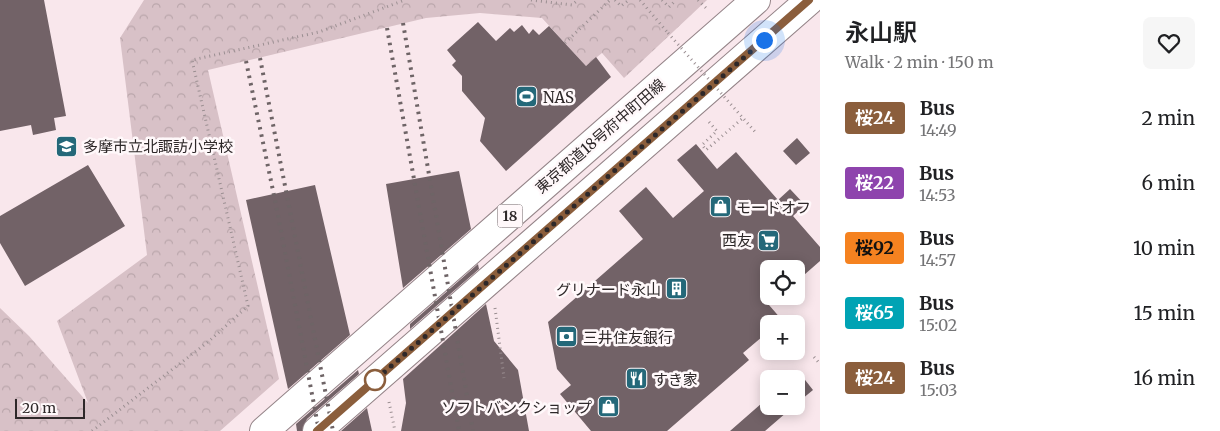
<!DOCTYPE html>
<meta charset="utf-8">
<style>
:root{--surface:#fff;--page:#f6f6f6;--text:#202124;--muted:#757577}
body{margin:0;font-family:Merriweather,"Noto Sans JP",serif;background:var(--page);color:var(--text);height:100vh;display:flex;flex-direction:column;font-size:19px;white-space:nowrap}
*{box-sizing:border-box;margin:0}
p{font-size:16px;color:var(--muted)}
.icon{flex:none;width:28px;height:28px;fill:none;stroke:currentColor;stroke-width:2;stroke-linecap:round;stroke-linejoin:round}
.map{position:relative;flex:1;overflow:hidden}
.side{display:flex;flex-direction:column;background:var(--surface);width:400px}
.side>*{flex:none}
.badge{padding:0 10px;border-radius:4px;font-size:18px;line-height:32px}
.tools{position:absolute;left:760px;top:260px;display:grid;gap:10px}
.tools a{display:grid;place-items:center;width:45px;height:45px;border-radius:8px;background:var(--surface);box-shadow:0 2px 12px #0003;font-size:25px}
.scale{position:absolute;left:15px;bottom:12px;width:70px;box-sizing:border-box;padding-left:5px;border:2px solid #2e2829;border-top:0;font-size:14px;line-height:18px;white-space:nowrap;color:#2e2829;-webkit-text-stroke:4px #fff8fa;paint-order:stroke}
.you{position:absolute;width:25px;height:25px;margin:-12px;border:4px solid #fff;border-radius:50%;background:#1a73e8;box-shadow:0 0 0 8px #1a73e833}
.map>.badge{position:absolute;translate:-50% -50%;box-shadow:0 0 0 2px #fff}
.round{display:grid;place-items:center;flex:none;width:52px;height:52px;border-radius:8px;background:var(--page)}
.head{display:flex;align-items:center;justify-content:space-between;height:85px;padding:0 25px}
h1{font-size:24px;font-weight:600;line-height:38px}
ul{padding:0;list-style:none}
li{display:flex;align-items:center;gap:15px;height:65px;padding:0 25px}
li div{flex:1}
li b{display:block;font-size:19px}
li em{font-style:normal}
li .badge{min-width:55px;font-weight:700;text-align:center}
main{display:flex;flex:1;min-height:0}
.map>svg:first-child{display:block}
</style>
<main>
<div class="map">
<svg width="820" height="431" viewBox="0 0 820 431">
<defs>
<pattern id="forest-crowns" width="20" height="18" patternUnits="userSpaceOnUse" patternTransform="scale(1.25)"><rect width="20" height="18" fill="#d8c1c7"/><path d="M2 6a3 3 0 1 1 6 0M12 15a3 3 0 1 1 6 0" fill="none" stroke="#baa6ab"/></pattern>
</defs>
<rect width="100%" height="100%" fill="#f9e7ec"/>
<path fill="url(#forest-crowns)" d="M 144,0 L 707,0 L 624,78 L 602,53 L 586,66 L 542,18 L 480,13 L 426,18 L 208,70 L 279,379 L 220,431 L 0,431 L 0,308 L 29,336 L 88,403 L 57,321 L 147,255 L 120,38 Z"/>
<path fill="#726267" d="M 0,0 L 44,0 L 66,116 L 54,118 L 56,130 L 33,135 L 31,125 L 0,131 Z
M 478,22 L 496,41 L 510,28 L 514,32 L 522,25 L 529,34 L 533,29 L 539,35 L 549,26 L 586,66 L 596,57 L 611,77 L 506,171 L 480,141 L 485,118 L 462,91 L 462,76 L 452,65 L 456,61 L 447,50 Z
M 797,138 L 810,153 L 796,165 L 783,151 Z
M 696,144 L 717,169 L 736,152 L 778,200 L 790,189 L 805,205 L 793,216 L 820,247 L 820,261 L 796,282 L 796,269 L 769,269 L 769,296 L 779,296 L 769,305 L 782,320 L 777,324 L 769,324 L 769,331 L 743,353 L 749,360 L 667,431 L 591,431 L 560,394 L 571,385 L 557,369 L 548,322 L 643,239 L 619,211 L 646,187 L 673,218 L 704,191 L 677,160 Z
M 88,165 L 125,226 L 25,286 L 0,243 L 0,216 Z
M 459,171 L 471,229 L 403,288 L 386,184 Z
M 315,185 L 350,335 L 288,389 L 246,200 Z
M 478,264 L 479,269 L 410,329 L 410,324 Z
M 486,304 L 494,341 L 518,370 L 529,431 L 401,431 L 406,403 L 403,379 Z
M 358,370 L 359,374 L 307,419 L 302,431 L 297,431 L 296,424 Z
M 798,371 L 813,390 L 796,404 L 796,379 L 789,379 Z
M 769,397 L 769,406 L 794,406 L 765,431 L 730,431 Z
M 367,408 L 372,431 L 341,431 Z"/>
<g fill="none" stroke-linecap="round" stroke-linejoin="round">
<defs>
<path id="primary" d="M 264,431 L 756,0
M 317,431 L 810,0"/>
</defs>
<use href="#primary" stroke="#948488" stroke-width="30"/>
<path stroke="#9b8f92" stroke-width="3" stroke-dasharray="1 4" stroke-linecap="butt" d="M 531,0 L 572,5 L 578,0
M 615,0 L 621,6 L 629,0
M 640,0 L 668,33
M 662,0 L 669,7 L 676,0
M 698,0 L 708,10
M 565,43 L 610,0
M 709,122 L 717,131 L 702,145 L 706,150 L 743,118
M 495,308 L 504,378
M 814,357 L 820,364
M 389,402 L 395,431
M 92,431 L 208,342 L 248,306 L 192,60 L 319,32 L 405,0"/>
<use href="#primary" stroke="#fff" stroke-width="28"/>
<path stroke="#6e6466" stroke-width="4" stroke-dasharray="2.5 5" stroke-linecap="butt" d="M 403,23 L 473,431
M 387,28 L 459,431
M 260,58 L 333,431
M 246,61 L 276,205 L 319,431"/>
<path stroke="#9b8f92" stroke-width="3" stroke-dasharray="1 4" stroke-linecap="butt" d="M 668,33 L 757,134"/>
</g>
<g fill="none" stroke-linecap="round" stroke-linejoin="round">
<defs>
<path id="line" d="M 317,431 L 809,0"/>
</defs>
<use href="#line" stroke="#fff" stroke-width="11"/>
<use href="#line" stroke="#8b5e3c" stroke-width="8"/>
<path stroke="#2e2829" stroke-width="5" stroke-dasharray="0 9" d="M 375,380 L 373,382 L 764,40"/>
</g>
<defs>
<symbol id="stadium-square" viewBox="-11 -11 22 22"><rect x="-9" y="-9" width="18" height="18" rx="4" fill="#246879" stroke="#fff8fa"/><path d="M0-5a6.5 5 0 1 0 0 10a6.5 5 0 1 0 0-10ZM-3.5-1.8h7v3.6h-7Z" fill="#fff"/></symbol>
<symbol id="school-square" viewBox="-11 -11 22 22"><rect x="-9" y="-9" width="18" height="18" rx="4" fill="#246879" stroke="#fff8fa"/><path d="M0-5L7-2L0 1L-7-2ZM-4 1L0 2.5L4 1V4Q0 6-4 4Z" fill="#fff"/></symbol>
<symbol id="shop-square" viewBox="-11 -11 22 22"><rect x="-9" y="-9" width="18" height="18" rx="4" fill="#246879" stroke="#fff8fa"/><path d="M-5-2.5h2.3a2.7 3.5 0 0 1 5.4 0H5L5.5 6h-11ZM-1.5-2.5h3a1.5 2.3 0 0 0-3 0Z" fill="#fff"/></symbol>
<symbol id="supermarket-square" viewBox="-11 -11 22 22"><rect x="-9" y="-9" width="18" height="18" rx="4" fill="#246879" stroke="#fff8fa"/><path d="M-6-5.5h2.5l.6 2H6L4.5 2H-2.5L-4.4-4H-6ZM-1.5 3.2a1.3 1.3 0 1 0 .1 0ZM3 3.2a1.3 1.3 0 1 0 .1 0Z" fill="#fff"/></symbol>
<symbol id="building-square" viewBox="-11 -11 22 22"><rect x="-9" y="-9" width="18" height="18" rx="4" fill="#246879" stroke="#fff8fa"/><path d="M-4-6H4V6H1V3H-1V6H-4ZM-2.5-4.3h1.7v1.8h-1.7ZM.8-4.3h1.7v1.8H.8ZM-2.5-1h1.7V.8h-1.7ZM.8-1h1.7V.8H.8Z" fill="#fff"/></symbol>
<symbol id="bank-square" viewBox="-11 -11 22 22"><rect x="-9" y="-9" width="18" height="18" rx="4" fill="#246879" stroke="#fff8fa"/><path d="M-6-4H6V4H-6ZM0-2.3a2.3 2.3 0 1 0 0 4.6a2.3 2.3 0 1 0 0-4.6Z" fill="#fff"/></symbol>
<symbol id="restaurant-square" viewBox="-11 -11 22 22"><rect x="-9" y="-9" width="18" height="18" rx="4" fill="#246879" stroke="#fff8fa"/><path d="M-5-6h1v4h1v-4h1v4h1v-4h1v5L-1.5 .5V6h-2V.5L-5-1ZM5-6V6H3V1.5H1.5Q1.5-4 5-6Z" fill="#fff"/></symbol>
</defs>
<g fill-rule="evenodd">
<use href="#stadium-square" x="514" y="84" width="25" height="25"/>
<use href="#school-square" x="54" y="134" width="25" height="25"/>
<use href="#shop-square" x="708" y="194" width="25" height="25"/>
<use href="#supermarket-square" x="756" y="228" width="25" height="25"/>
<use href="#building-square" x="664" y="276" width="25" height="25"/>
<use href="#bank-square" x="554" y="324" width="25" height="25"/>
<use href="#restaurant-square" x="624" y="366" width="25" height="25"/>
<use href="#shop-square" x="596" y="394" width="25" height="25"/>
</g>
<circle fill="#fff" stroke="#8b5e3c" stroke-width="2.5" cx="375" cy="380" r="10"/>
<g text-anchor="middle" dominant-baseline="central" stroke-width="5" stroke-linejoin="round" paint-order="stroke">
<rect fill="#fff8fa" stroke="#6d6668" stroke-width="1" x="497.5" y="204.5" width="25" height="23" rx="4"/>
<g font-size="14" font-weight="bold" fill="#2e2829">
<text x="510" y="216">18</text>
</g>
<g font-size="15" fill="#2e2829" stroke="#fff8fa" text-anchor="start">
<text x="543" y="97">NAS</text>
<text x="83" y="146">多摩市立北諏訪小学校</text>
<text x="736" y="207">モードオフ</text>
<text x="752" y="240" text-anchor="end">西友</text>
<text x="661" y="289" text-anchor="end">グリナード永山</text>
<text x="583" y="337">三井住友銀行</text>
<text x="653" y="379">すき家</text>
<text x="592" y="407" text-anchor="end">ソフトバンクショップ</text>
</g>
<g font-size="15" fill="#2e2829" stroke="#fff8fa">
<text transform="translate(600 136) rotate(-41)">東京都道18号府中町田線</text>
</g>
</g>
</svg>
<div class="tools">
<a><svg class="icon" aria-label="locate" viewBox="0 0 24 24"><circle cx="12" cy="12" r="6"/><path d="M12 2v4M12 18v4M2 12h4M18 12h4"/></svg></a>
<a>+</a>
<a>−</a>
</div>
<div class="scale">20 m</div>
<div class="you" style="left:764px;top:40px"></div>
</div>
<section class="side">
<div class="head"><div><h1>永山駅</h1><p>Walk · 2 min · 150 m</p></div><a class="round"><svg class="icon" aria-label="heart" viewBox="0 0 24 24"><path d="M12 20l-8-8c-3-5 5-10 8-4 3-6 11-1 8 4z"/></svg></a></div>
<ul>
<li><span class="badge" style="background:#8b5e3c;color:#fff">桜24</span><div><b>Bus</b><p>14:49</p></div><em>2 min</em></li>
<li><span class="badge" style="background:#8e44ad;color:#fff">桜22</span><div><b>Bus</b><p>14:53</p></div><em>6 min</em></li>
<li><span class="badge" style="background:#f58220;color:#111">桜92</span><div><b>Bus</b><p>14:57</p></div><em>10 min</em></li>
<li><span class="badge" style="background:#00a3b4;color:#fff">桜65</span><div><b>Bus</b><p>15:02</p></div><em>15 min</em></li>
<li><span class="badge" style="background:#8b5e3c;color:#fff">桜24</span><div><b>Bus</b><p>15:03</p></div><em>16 min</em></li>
</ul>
</section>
</main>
